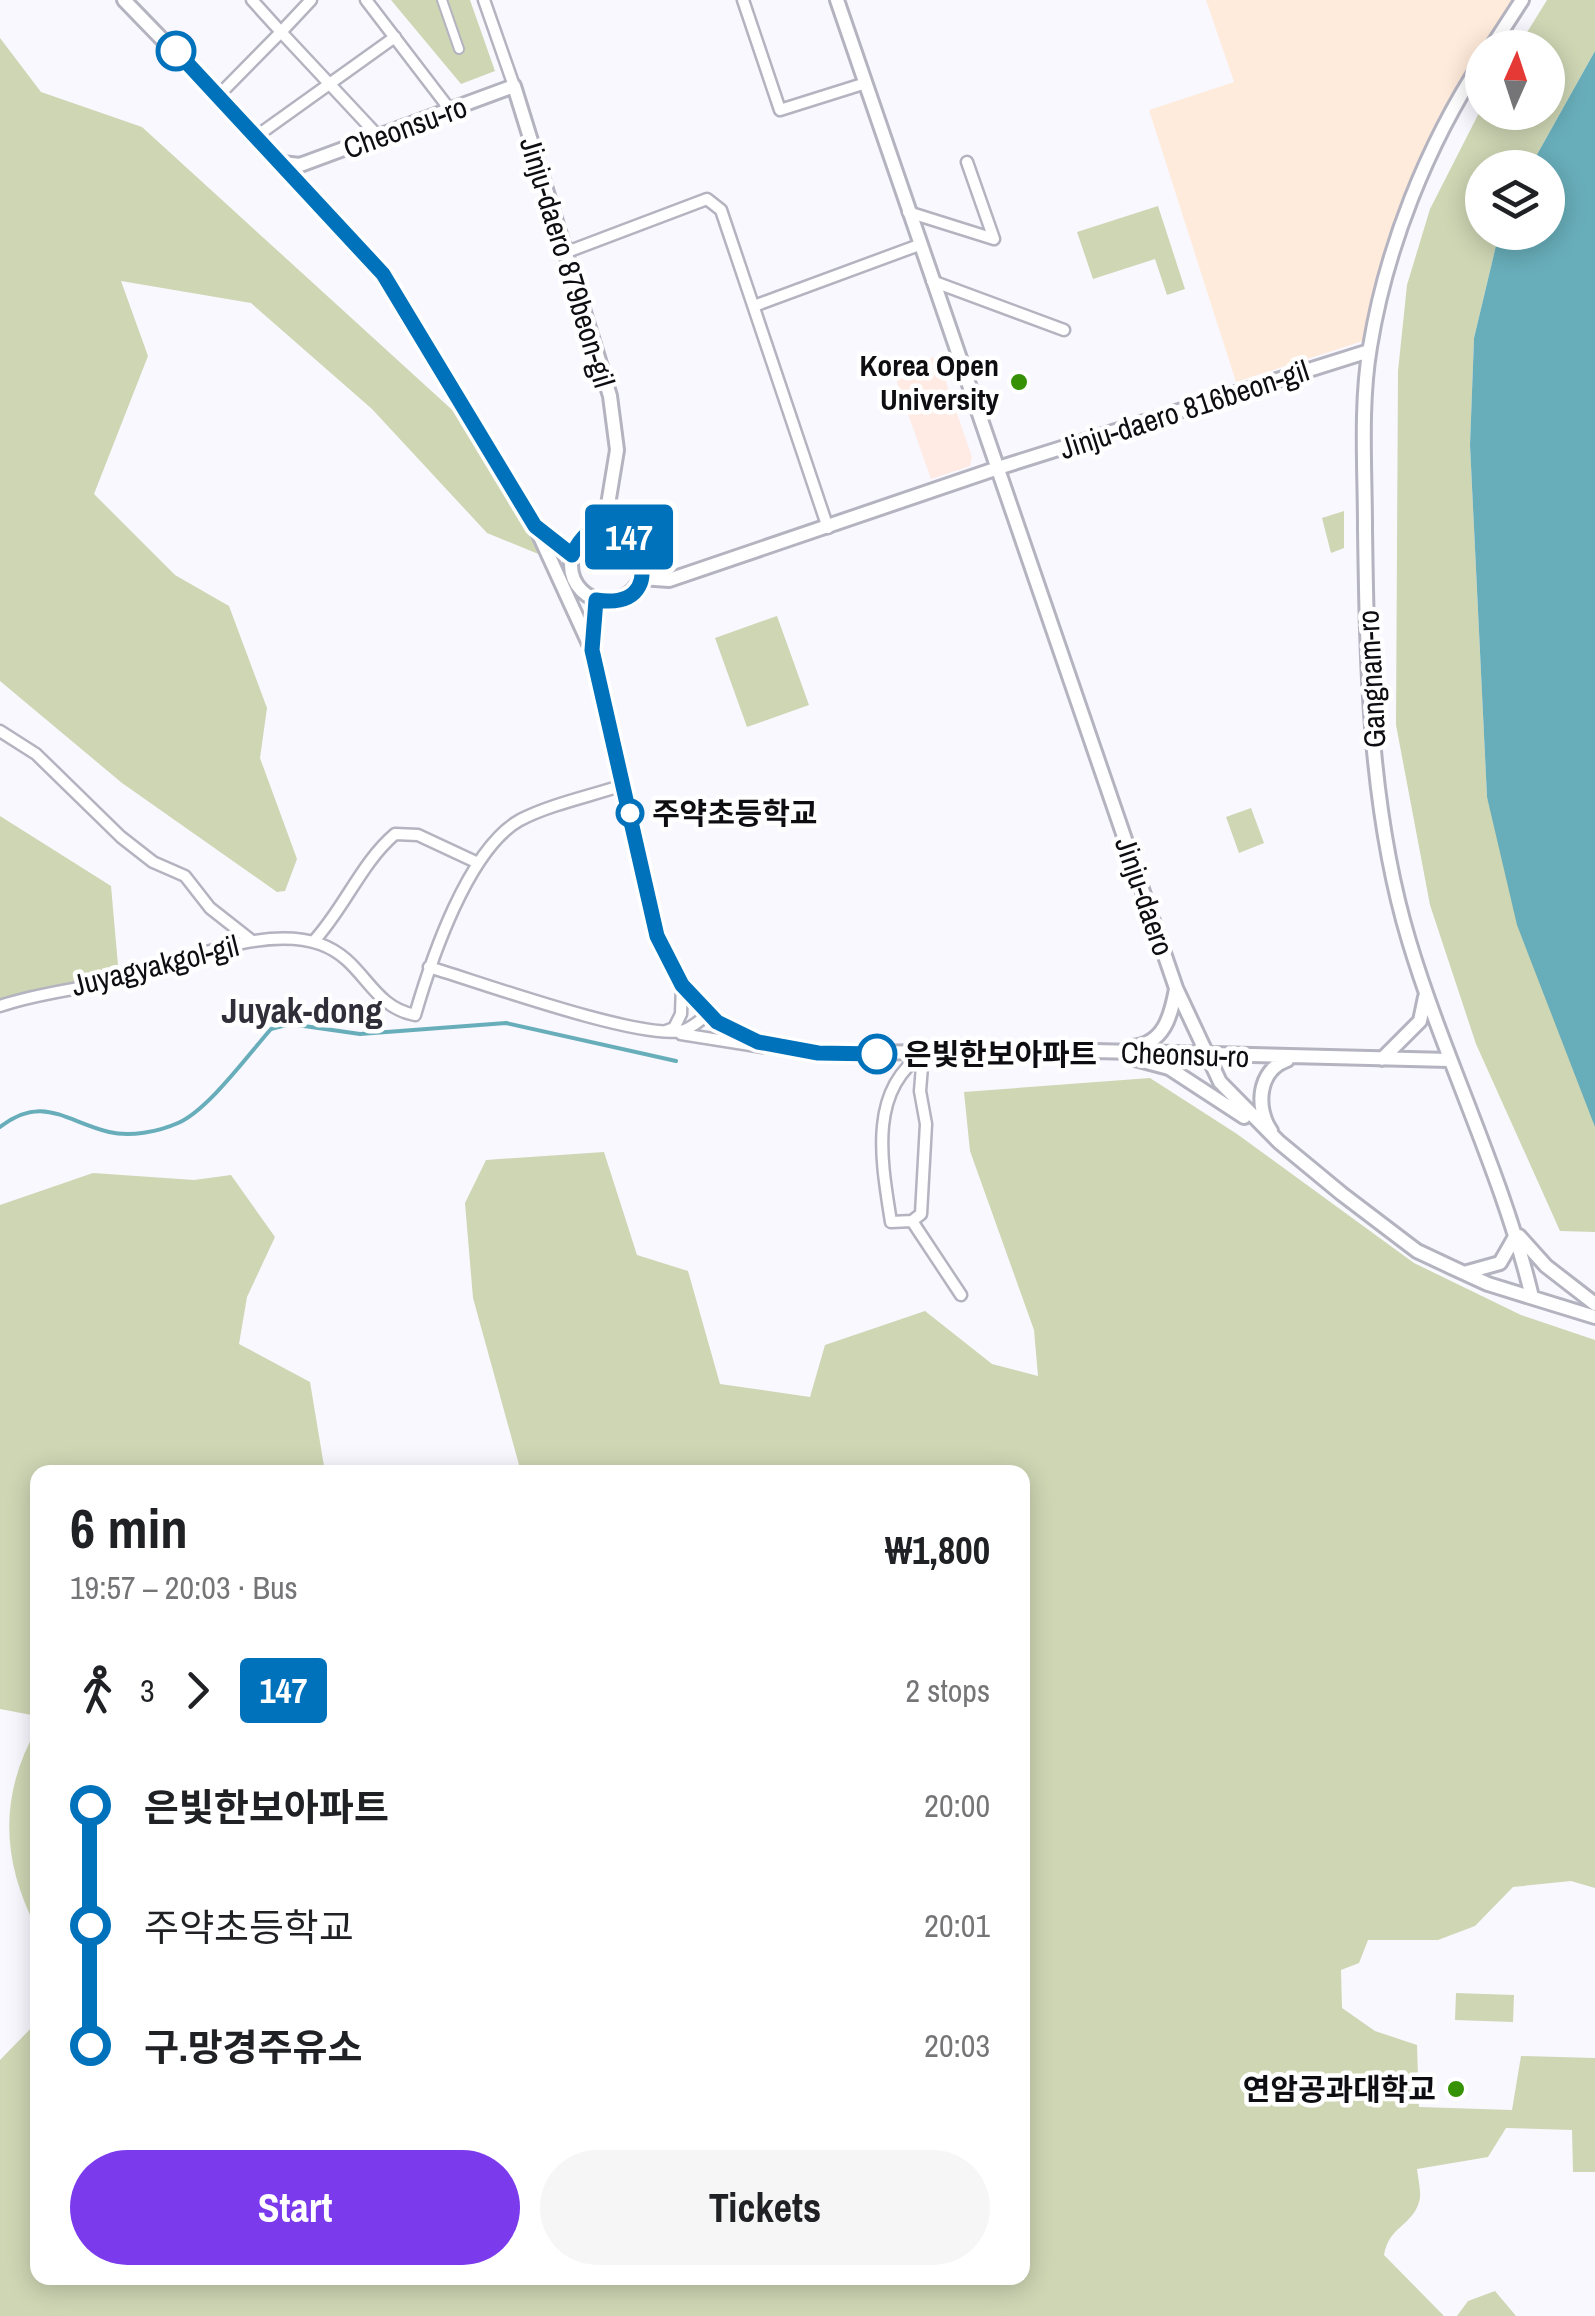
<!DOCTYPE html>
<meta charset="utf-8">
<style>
:root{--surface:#fff;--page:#f6f6f6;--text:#202124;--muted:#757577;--accent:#7c3aed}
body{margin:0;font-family:"Archivo Narrow","Noto Sans KR",sans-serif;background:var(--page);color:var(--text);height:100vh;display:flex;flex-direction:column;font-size:38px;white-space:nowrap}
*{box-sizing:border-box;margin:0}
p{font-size:32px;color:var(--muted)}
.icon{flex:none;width:55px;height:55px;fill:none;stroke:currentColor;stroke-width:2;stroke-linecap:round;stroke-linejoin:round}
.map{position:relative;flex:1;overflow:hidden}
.sheet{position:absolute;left:30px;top:1465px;width:1000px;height:820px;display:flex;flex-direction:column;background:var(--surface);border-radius:20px;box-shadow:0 5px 25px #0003}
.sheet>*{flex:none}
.badge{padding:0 20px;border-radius:8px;font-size:35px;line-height:65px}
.needle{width:65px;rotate:3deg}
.tools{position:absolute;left:1465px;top:30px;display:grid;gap:20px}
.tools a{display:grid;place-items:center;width:100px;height:100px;border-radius:50%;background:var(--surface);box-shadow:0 5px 25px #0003;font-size:50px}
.map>.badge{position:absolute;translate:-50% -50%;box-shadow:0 0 0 5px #fff}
.legs{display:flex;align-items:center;gap:15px;height:110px;padding:0 40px;font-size:32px}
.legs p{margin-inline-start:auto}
.headline{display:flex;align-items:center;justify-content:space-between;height:170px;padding:0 40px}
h1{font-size:55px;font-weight:700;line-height:75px}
.primary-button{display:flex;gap:20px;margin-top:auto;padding:20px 40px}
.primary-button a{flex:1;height:115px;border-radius:60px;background:var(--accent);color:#fff;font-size:40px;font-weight:700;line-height:115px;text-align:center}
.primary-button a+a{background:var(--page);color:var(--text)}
ul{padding:0 40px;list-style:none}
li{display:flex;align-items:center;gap:35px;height:120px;font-size:38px}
li i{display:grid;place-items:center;width:15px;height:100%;margin:0 12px;background:currentColor}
li i::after{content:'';width:25px;height:25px;margin:-12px;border:8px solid;border-radius:50%;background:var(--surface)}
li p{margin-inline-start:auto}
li:first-child i{background:linear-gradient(#0000 50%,currentColor 0)}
li:last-child i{background:linear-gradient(currentColor 50%,#0000 0)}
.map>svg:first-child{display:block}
</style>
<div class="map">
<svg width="1595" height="2316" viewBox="0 0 1595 2316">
<rect width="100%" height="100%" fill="#f9f8fe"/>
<path fill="#ffeae4" d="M 937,356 L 972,457 L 970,466 L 931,479 L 893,371 Z"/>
<path fill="#ffebdb" d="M 1206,0 L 1515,0 L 1450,100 L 1395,231 L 1366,340 L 1236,382 L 1149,110 L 1234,82 Z"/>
<path fill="#ced6b4" d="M 391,0 L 470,0 L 495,71 L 461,84 Z
M 1547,0 L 1595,0 L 1595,51 L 1530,167 L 1482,168 L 1482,232 L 1499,233 L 1474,338 L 1470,445 L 1487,797 L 1595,1127 L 1595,1232 L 1560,1231 L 1476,1044 L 1430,905 L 1396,725 L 1398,371 L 1407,285 L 1430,209 L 1482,107 L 1482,112 L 1548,112 L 1548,48 L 1518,47 Z
M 0,38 L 41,92 L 142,127 L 472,428 L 548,558 L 487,533 L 372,409 L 251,303 L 121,281 L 148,356 L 94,494 L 175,575 L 229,606 L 267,708 L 260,758 L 297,859 L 285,891 L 277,892 L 122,783 L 0,681 Z
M 1158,206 L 1185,289 L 1167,295 L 1155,259 L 1093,279 L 1077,232 Z
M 1344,511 L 1344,548 L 1331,553 L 1322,518 Z
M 777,616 L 809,705 L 747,727 L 715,638 Z
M 1251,808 L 1264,843 L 1239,853 L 1226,817 Z
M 0,816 L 111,886 L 118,965 L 0,1012 Z
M 1150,1078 L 1237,1134 L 1414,1263 L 1521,1315 L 1595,1340 L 1595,1888 L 1571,1881 L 1513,1887 L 1475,1926 L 1438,1940 L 1368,1940 L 1359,1963 L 1341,1970 L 1342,2008 L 1375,2031 L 1417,2045 L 1419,2107 L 1512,2110 L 1521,2056 L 1595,2058 L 1595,2172 L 1573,2172 L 1572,2130 L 1506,2128 L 1488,2157 L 1417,2169 C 1418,2179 1422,2193 1419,2202 C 1412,2226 1389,2226 1384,2255 L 1444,2316 L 0,2316 L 0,2060 L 37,2022 L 38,2278 L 1022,2278 L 1022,1472 L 521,1472 L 473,1298 L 465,1203 L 486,1160 L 604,1152 L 637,1255 L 688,1271 L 720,1384 L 810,1397 L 825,1345 L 925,1311 L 992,1364 L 1038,1376 L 1034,1330 L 970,1151 L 964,1092 Z
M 93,1173 L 194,1180 L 231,1175 L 275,1237 L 247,1297 L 239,1344 L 310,1382 L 325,1472 L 38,1472 L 37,1716 L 0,1709 L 0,1205 Z
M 37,1728 L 37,1929 C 0,1858 0,1794 37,1728 Z
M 1456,1993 L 1514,1995 L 1513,2022 L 1455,2020 Z
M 1495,2291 L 1516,2316 L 1457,2316 L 1468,2301 Z"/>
<path fill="#68aeba" d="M 1595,51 L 1595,1127 L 1517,925 L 1487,797 L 1470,445 L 1474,338 L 1499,233 L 1548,232 L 1548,168 L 1530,167 Z"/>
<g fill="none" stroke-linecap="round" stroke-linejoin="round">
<path stroke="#68aeba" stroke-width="4" d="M 0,1127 C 42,1094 65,1121 109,1132 C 130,1137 158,1132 178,1123 C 208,1110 248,1055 271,1029 L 290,1024 L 360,1034 L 506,1023 L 676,1061"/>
<defs>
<path id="pedestrian" d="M 442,0 L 459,49"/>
<path id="minor" d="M 252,0 L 281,32 L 311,0
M 366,0 L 451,111
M 484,0 L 514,86
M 743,0 L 780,110 L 866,83
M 217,97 L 281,32 L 380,138
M 254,138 L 395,37
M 908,212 L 994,239 L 967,162
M 567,252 L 707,199 L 721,210 L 828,528
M 932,281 L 1064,330
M 754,306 L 919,245
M 0,731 L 36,754 L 121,837 L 153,862 L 185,876 L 210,908 L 252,941
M 313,942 C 344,909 361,863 395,834 L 418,835 L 478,863
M 429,967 C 479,982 637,1039 681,1031 C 691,1029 699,1021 707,1015
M 0,1006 C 40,992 79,990 119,979 C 176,964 262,924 320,944 C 365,960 369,1006 415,1015 C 431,960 468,849 520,820 C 551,804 591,796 623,785
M 666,1031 L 674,1028 L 681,1014 L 682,985
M 681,1034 L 763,1047
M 923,1054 L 920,1091 L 926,1124 L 921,1214 L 912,1221 L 891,1222 C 882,1164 867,1091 923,1054 Z
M 912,1221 L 961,1295"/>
<path id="tertiary" d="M 124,0 L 282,163 L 300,165 L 514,86 L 610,396 L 617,450 L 604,529
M 837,0 L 1176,988 L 1220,1082 L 1279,1142 L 1342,1194 L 1417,1251 L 1451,1267 L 1488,1284 L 1595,1317
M 1491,48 L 1522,0
M 1482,61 C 1427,145 1386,248 1370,347 C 1360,406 1365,469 1365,529 C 1367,666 1369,808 1409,941 C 1445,1061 1503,1175 1532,1297
M 282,163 L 383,274 L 535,526 L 572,555
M 536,528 L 590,646
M571 565a36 36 0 1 1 72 0a36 36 0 1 1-72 0Z
M 641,578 L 669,580 L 998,468 L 1369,351
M 596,600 L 592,650 L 657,936 L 686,991 L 724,1026 L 772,1046 L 818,1053 L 1095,1051 L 1449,1060
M 1132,1047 C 1164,1044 1171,1016 1176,989
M 1135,1059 L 1169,1068 L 1244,1117
M 1382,1059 L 1420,1021 L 1425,997
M 1271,1131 C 1255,1108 1258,1070 1287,1060
M 1519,1236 L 1546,1266 L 1595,1304
M 1464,1273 L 1500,1263 L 1516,1235"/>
</defs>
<use href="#pedestrian" stroke="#b4b3c0" stroke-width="12"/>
<use href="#minor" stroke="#b4b3c0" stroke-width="15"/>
<use href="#tertiary" stroke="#b4b3c0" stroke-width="18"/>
<use href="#pedestrian" stroke="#fff" stroke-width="8"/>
<use href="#minor" stroke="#fff" stroke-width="10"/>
<use href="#tertiary" stroke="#fff" stroke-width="12"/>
</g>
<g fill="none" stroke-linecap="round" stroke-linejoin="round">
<defs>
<path id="line-1" d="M 176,51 L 383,274 L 535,526 L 572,555 C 615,467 692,614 596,600 L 592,650 L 657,936 L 682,985 L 717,1022 L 758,1042 L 818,1053 L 877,1054"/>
</defs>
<use href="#line-1" stroke="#fff" stroke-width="22"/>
<use href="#line-1" stroke="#0072bc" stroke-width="15"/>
</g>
<g fill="#fff" stroke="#0072bc" stroke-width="5">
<circle cx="176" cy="51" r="18"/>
<circle cx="630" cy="813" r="12"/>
<circle cx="877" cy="1054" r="18"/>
</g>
<g fill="#369105" stroke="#fff" stroke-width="4">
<circle cx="1019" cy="382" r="10"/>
<circle cx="1456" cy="2089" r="10"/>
</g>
<g text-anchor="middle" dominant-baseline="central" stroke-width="9" stroke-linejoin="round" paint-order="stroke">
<g font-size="30" fill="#0e0d11" stroke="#fff">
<text transform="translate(405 127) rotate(-20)">Cheonsu-ro</text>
<text transform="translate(568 262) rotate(73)">Jinju-daero 879beon-gil</text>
<text transform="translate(1184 409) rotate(-18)">Jinju-daero 816beon-gil</text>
<text transform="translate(1371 679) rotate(-93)">Gangnam-ro</text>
<text transform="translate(1145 896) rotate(71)">Jinju-daero</text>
<text transform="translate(155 965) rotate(-14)">Juyagyakgol-gil</text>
<text transform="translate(1185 1054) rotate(2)">Cheonsu-ro</text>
</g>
<g font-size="30" font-weight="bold" fill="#0e0d11" stroke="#fff" text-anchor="end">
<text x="999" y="365">Korea Open<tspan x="999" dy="34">University</tspan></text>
<text x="1436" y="2089">연암공과대학교</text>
</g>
<g font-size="30" font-weight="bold" fill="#0e0d11" stroke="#fff" text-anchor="start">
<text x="652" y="813">주약초등학교</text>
<text x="904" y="1054">은빛한보아파트</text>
</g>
<g font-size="35" font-weight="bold" fill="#302f39" stroke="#fff">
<text x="302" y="1010">Juyak-dong</text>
</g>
</g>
</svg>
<div class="tools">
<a><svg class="needle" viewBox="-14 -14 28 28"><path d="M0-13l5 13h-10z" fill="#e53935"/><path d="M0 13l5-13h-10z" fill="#757577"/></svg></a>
<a><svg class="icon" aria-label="layers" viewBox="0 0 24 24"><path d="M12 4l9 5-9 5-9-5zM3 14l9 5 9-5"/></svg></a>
</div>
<b class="badge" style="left:629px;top:537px;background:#0072bc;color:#fff">147</b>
<section class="sheet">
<div class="headline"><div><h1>6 min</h1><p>19:57 – 20:03 · Bus</p></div><b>₩1,800</b></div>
<div class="legs"><svg class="icon" aria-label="walk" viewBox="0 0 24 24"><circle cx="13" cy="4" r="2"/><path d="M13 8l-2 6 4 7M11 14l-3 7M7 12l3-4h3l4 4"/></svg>3<svg class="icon" aria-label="forward" viewBox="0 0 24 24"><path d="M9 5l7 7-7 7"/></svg><b class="badge" style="background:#0072bc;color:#fff">147</b><p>2 stops</p></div>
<ul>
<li><i style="color:#0072bc"></i><b>은빛한보아파트</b><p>20:00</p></li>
<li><i style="color:#0072bc"></i><span>주약초등학교</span><p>20:01</p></li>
<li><i style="color:#0072bc"></i><b>구.망경주유소</b><p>20:03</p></li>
</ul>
<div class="primary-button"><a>Start</a><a>Tickets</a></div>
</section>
</div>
